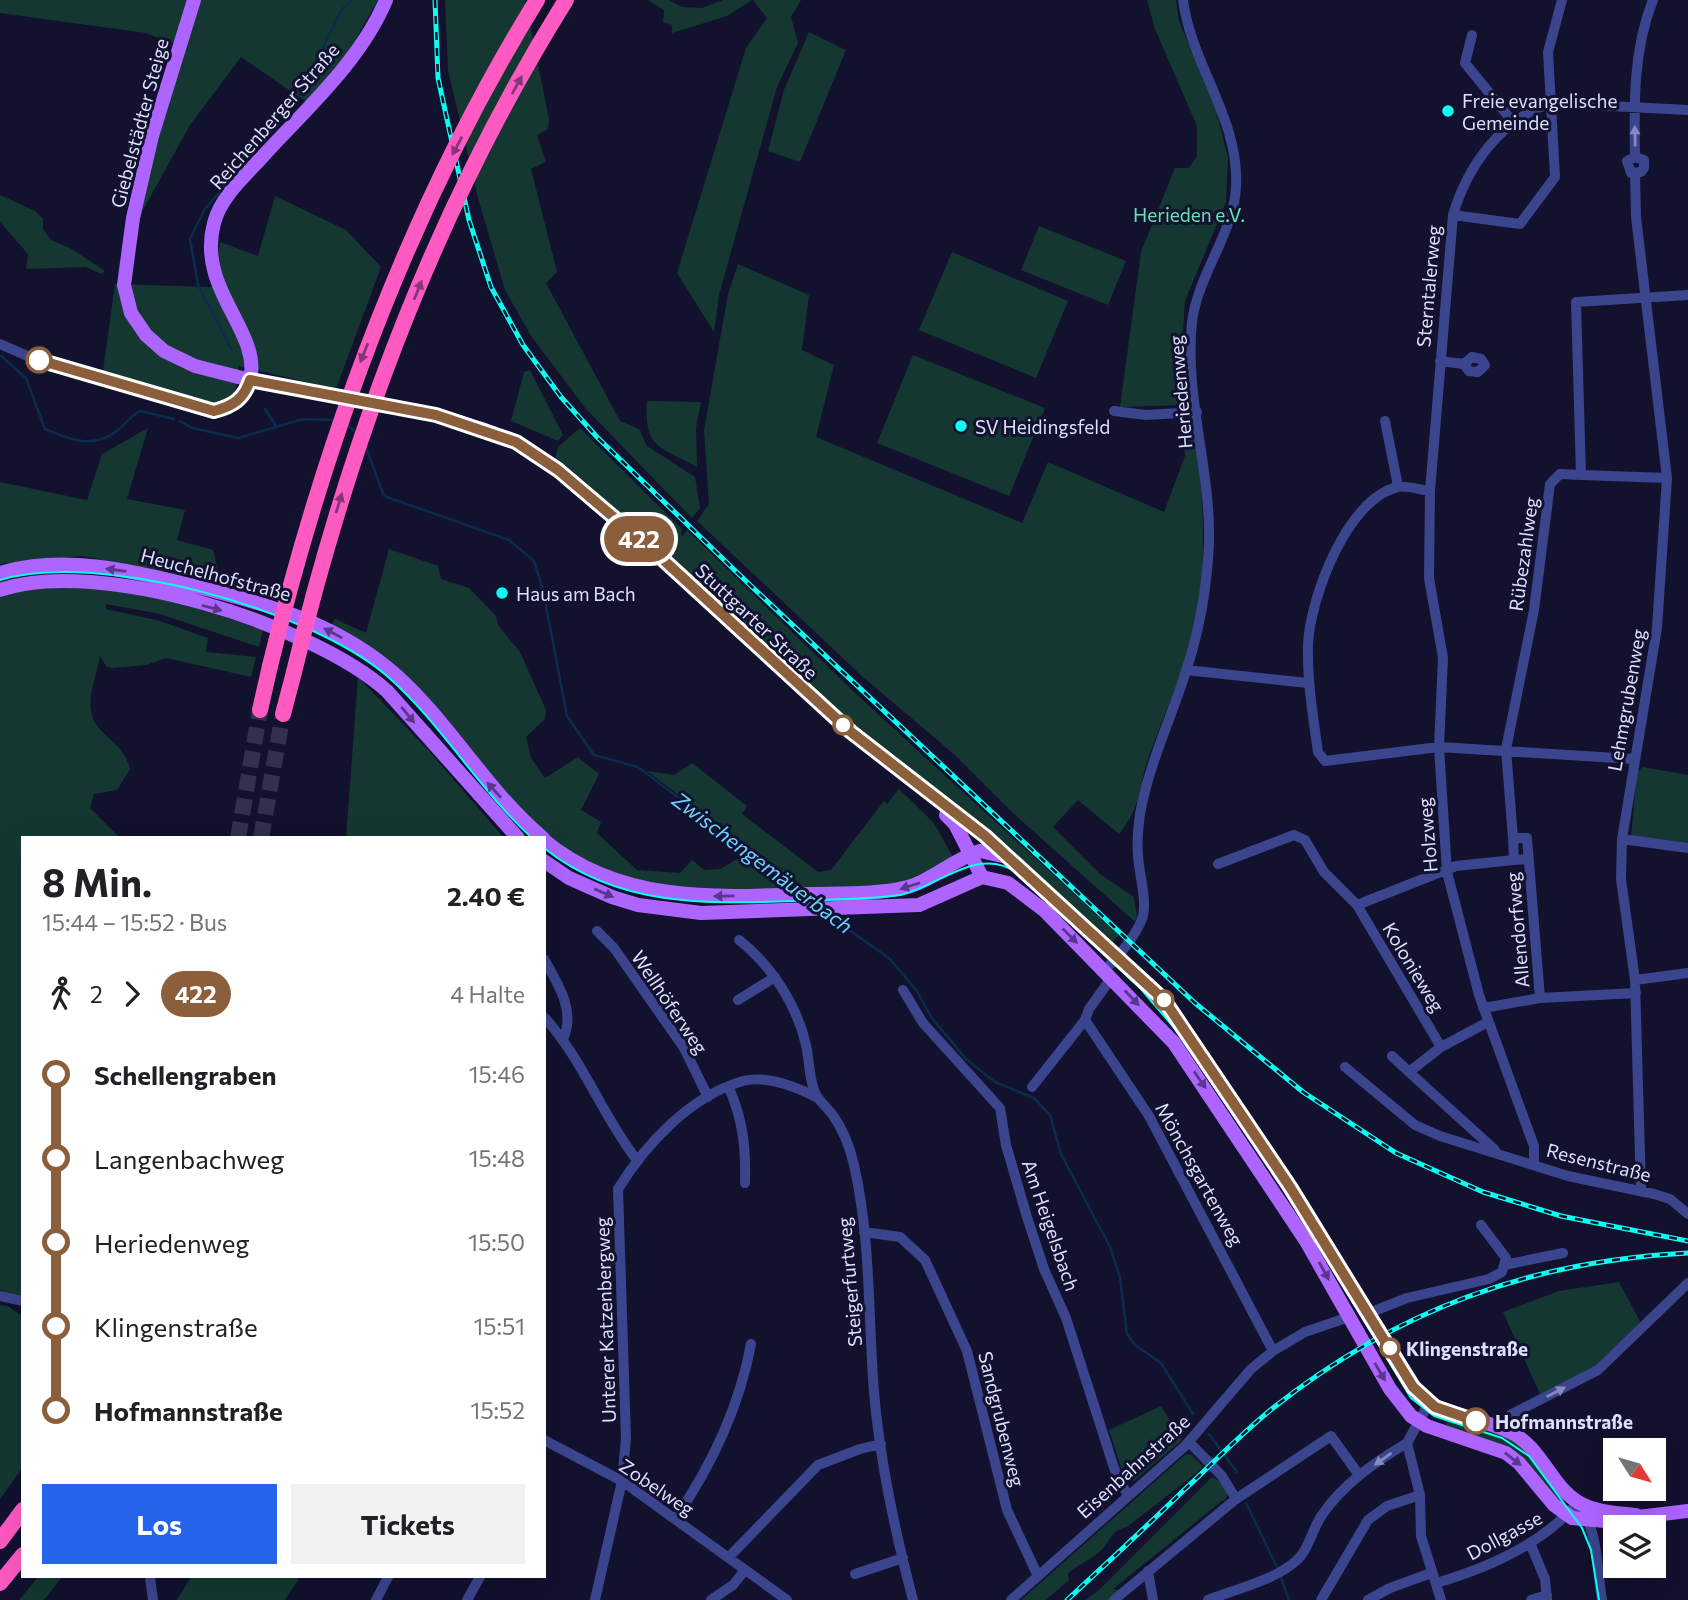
<!DOCTYPE html>
<html lang="de">
<meta charset="utf-8">
<style>
:root{--surface:#fff;--page:#f2f2f2;--text:#202124;--muted:#757577;--accent:#2563eb}
body{margin:0;font-family:Commissioner,sans-serif;background:var(--page);color:var(--text);height:100vh;display:flex;flex-direction:column;font-size:26px;white-space:nowrap}
*{box-sizing:border-box;margin:0}
p{font-size:23px;color:var(--muted)}
.icon{flex:none;width:38px;height:38px;fill:none;stroke:currentColor;stroke-width:2;stroke-linecap:round;stroke-linejoin:round}
.map{position:relative;flex:1;overflow:hidden}
.side{position:absolute;left:21px;top:836px;width:525px;height:742px;display:flex;flex-direction:column;background:var(--surface);border-radius:0px;box-shadow:0 7px 28px #0002}
.side>*{flex:none}
.badge{padding:0 14px;border-radius:23px;font-size:24px;line-height:46px}
.needle{width:46px;rotate:127deg}
.tools{position:absolute;left:1603px;top:1438px;display:grid;gap:14px}
.tools a{display:grid;place-items:center;width:63px;height:63px;border-radius:0px;background:var(--surface);box-shadow:0 7px 28px #0002;font-size:35px}
.map>.badge{position:absolute;translate:-50% -50%;box-shadow:0 0 0 4px #fff}
.legs{display:flex;align-items:center;gap:10px;height:77px;padding:0 21px;font-size:23px}
.legs p{margin-inline-start:auto}
.summary{display:flex;align-items:center;justify-content:space-between;height:119px;padding:0 21px}
h1{font-size:38px;font-weight:700;line-height:52px}
.button{display:flex;gap:14px;margin-top:auto;padding:14px 21px}
.button a{flex:1;height:80px;border-radius:0px;background:var(--accent);color:#fff;font-size:28px;font-weight:700;line-height:80px;text-align:center}
.button a+a{background:var(--page);color:var(--text)}
ul{padding:0 21px;list-style:none}
li{display:flex;align-items:center;gap:24px;height:84px;font-size:26px}
li i{display:grid;place-items:center;width:10px;height:100%;margin:0 9px;background:currentColor}
li i::after{content:'';width:18px;height:18px;margin:-9px;border:5px solid;border-radius:50%;background:var(--surface)}
li p{margin-inline-start:auto}
li:first-child i{background:linear-gradient(#0000 50%,currentColor 0)}
li:last-child i{background:linear-gradient(currentColor 50%,#0000 0)}
.map>svg:first-child{display:block}
</style>
<div class="map">
<svg width="1688" height="1600" viewBox="0 0 1688 1600">
<rect width="100%" height="100%" fill="#12112e"/>
<path fill="#143831" d="M 0,0 L 187,0 L 174,44 L 146,33 L 0,13 Z
M 200,0 L 378,0 L 349,51 L 308,103 L 241,57 L 190,125 L 138,219 L 157,137 Z
M 445,0 L 525,0 L 549,119 L 548,129 L 537,135 L 546,162 L 531,169 L 557,272 L 546,283 L 620,421 L 639,429 L 647,446 L 695,477 L 700,508 L 692,518 L 586,409 L 531,336 L 505,290 L 478,198 L 448,70 Z
M 648,0 L 668,0 L 682,7 L 702,8 L 723,0 L 752,0 L 727,16 L 672,33 L 672,25 L 663,22 L 664,10 Z
M 753,0 L 801,0 L 791,17 L 798,43 L 777,87 L 719,295 L 714,332 L 677,273 L 746,48 L 767,18 Z
M 1147,0 L 1176,0 L 1179,21 L 1216,110 L 1228,158 L 1226,202 L 1185,301 L 1181,361 L 1186,405 L 1120,407 L 1141,252 L 1175,168 L 1189,168 L 1197,156 L 1197,126 L 1155,29 Z
M 809,32 L 846,50 L 800,162 L 768,151 L 784,90 Z
M 0,195 L 35,211 L 43,219 L 43,229 L 51,240 L 70,248 L 105,271 L 101,274 L 86,267 L 26,269 L 28,254 L 0,222 Z
M 275,196 L 346,230 L 381,267 L 336,389 L 239,366 L 235,394 L 226,402 L 214,405 L 103,371 L 115,284 L 210,287 L 222,282 L 218,258 L 220,242 L 258,256 Z
M 1039,226 L 1126,261 L 1108,305 L 1021,270 Z
M 952,252 L 1068,301 L 1036,378 L 919,330 Z
M 738,264 L 809,295 L 802,350 L 834,365 L 816,437 L 1022,523 L 1048,462 L 1164,512 L 1185,456 L 1182,419 L 1194,417 C 1201,477 1207,537 1200,598 C 1194,649 1167,707 1149,756 C 1138,787 1142,807 1119,834 L 1078,800 L 1053,827 L 1100,874 L 1134,897 L 1137,918 L 1134,921 L 1013,813 L 955,755 L 863,677 L 697,521 L 709,504 L 704,430 L 728,294 Z
M 913,355 L 1045,408 L 1009,496 L 877,443 Z
M 530,370 L 563,435 L 558,441 L 511,421 L 524,372 Z
M 647,401 L 701,402 L 696,428 L 697,467 C 659,446 644,449 647,401 Z
M 148,428 L 127,499 L 185,510 L 177,540 L 213,550 L 221,582 L 82,556 L 0,564 L 0,482 L 87,500 L 102,454 Z
M 580,428 L 681,528 L 682,537 L 687,530 L 855,693 L 1119,935 L 1111,944 L 873,743 L 554,462 L 558,447 Z
M 389,549 L 438,566 L 441,579 L 469,588 L 496,616 L 498,625 L 520,652 L 546,710 L 545,719 L 526,737 L 531,758 L 545,778 L 578,757 L 599,774 L 581,810 L 601,822 L 597,833 L 637,870 L 680,873 L 692,860 L 704,870 L 720,869 L 739,858 L 790,888 L 762,891 L 650,886 L 581,859 L 532,822 L 455,732 L 332,625 L 335,619 L 366,633 Z
M 50,586 L 125,591 L 192,606 L 263,630 L 259,647 L 160,614 L 106,604 L 106,609 L 160,621 L 208,638 L 206,652 L 256,657 L 251,677 L 166,658 L 146,665 L 112,668 L 106,666 L 100,656 C 97,675 88,693 91,711 C 95,737 123,739 130,769 L 117,790 L 94,794 L 90,808 L 120,838 L 23,838 L 23,1296 L 0,1290 L 0,594 Z
M 358,677 L 429,751 L 504,838 L 346,838 Z
M 692,763 L 747,806 L 742,814 L 818,872 L 831,870 L 884,801 L 887,804 L 899,789 L 934,823 L 954,859 L 897,885 L 801,888 L 647,771 L 674,775 Z
M 1643,767 L 1688,775 L 1688,844 L 1631,837 L 1637,772 Z
M 1619,1282 L 1643,1327 L 1596,1367 L 1540,1394 L 1503,1312 L 1559,1291 Z
M 0,1305 L 8,1306 L 23,1317 L 23,1467 L 0,1499 Z
M 1161,1406 L 1182,1440 L 1134,1481 L 1128,1480 L 1123,1474 L 1109,1430 Z
M 1448,1417 L 1517,1440 L 1566,1499 L 1559,1504 L 1536,1476 L 1445,1428 Z
M 1186,1454 L 1192,1455 L 1204,1467 L 1127,1527 C 1116,1529 1112,1535 1107,1543 C 1098,1558 1078,1563 1068,1574 L 1069,1580 L 1046,1600 L 1021,1600 Z
M 1212,1477 L 1224,1484 L 1228,1493 L 1224,1502 L 1223,1500 L 1113,1589 L 1123,1591 L 1114,1600 L 1085,1600 L 1099,1590 Z
M 38,1577 L 62,1577 L 44,1600 L 19,1600 Z
M 191,1577 L 300,1577 L 285,1600 L 177,1600 Z"/>
<g fill="none" stroke-linecap="round" stroke-linejoin="round">
<path stroke="#0a2d4e" stroke-width="2.5" d="M 232,350 L 198,285 L 190,239 L 205,209 L 296,103 L 342,9 L 352,0
M 1,356 L 26,378 L 45,429 C 71,440 95,450 119,429 C 126,423 131,416 140,411 L 174,419
M 265,409 L 276,426
M 180,421 L 192,428 L 238,438 L 303,419 L 334,420
M 347,425 L 358,434
M 365,445 L 384,496 L 509,540 L 534,561 L 543,590 L 567,716 L 594,755 L 638,767 L 799,889
M 827,914 L 890,959 L 917,991 L 931,1017 L 966,1059 L 995,1082 L 1034,1098 L 1050,1115 L 1061,1154 L 1110,1247 L 1120,1277 L 1127,1334 L 1135,1345 L 1161,1363 L 1193,1414
M 1209,1434 L 1237,1472
M 1246,1503 L 1278,1569
M 1280,1575 L 1289,1600"/>
<path stroke="#31304d" stroke-width="16" stroke-dasharray="16 8" stroke-linecap="butt" d="M 238,838 L 260,710
M 261,838 L 283,714"/>
<path stroke="#3b458d" stroke-width="10" d="M 1472,35 L 1465,63 L 1513,122
M 1635,157 L 1627,161 L 1631,173 L 1641,172 L 1644,168 L 1644,160 L 1635,157 C 1634,104 1633,50 1653,0
M 1635,173 L 1636,217 L 1667,478 L 1657,628 L 1622,839 L 1621,879 L 1635,980 L 1641,1191
M 1453,215 L 1520,224 L 1555,177 L 1548,52 L 1562,0
M 0,344 L 39,361 L 214,411 C 233,406 244,399 250,380
M 1440,361 L 1464,364 L 1469,371 L 1478,372 L 1485,365 L 1481,359 L 1472,357 L 1464,364
M 1114,411 L 1146,415 L 1197,412
M 1385,421 L 1398,486
M 1581,475 L 1667,478
M 1430,491 C 1421,490 1406,485 1398,487 C 1347,498 1310,599 1308,644 C 1307,681 1313,716 1318,752 L 1325,761 L 1439,747 L 1633,759
M 1186,670 L 1308,683
M 1513,838 L 1506,749 L 1534,610 L 1550,484 L 1560,474 L 1581,475 L 1576,302 L 1688,295
M 1622,839 L 1688,848
M 1529,859 L 1514,860 L 1513,838 L 1527,838 L 1540,998
M 1218,864 L 1294,835 L 1305,840 L 1324,872 L 1357,905 L 1441,1047
M 1357,905 L 1456,866 L 1514,860
M 597,931 L 614,948 L 684,1048 L 708,1097
M 739,940 C 771,965 797,1005 806,1045 C 809,1059 809,1073 813,1087 C 816,1100 827,1106 834,1117 C 844,1131 850,1148 854,1165 C 871,1239 868,1317 874,1392 C 880,1462 895,1532 913,1600
M 544,959 C 558,984 576,1011 563,1039
M 1104,971 C 1118,956 1134,939 1142,919 C 1148,903 1139,874 1138,856 C 1137,843 1138,828 1140,814 C 1149,763 1172,717 1187,668 C 1200,628 1207,586 1209,543 C 1211,469 1184,396 1192,322 C 1198,274 1234,233 1236,187 C 1240,120 1191,64 1183,0
M 1635,980 L 1688,973
M 903,990 L 923,1023 L 1000,1108 L 1006,1145 L 1027,1217 L 1044,1269 L 1066,1318 L 1117,1477 L 1128,1495
M 738,1000 L 775,977
M 1483,1008 L 1540,998 L 1636,993
M 544,1017 C 582,1058 602,1115 636,1159
M 1085,1020 L 1149,1116 L 1273,1351
M 1392,1056 L 1409,1072 L 1441,1047 L 1488,1022
M 1345,1067 L 1415,1125 L 1440,1136 L 1568,1176 L 1654,1194 L 1670,1199 L 1688,1214
M 1409,1072 L 1495,1150
M 1032,1087 L 1085,1020 L 1089,1009 L 1112,977
M 729,1088 C 743,1120 746,1148 745,1183
M 1534,1163 L 1534,1146 L 1479,995 L 1447,872 L 1439,747 L 1443,658 L 1429,578 L 1430,491 L 1453,215 C 1467,167 1501,118 1552,103 L 1688,110
M 864,1232 L 900,1237 L 925,1260 L 967,1351 L 1007,1510 L 1038,1576
M 1504,1265 L 1563,1253
M 0,1296 L 23,1301
M 1369,1313 L 1407,1298 L 1489,1279 L 1502,1272 L 1506,1258 L 1481,1225
M 1429,1403 L 1407,1443 L 1420,1495 L 1421,1536 L 1441,1600
M 1498,1427 L 1510,1415 L 1598,1370 L 1688,1283
M 544,1440 L 622,1481 L 787,1600
M 1189,1442 L 1222,1476 L 1236,1499
M 675,1519 C 712,1465 739,1409 751,1344
M 1530,1543 L 1545,1579 L 1547,1600
M 729,1557 L 818,1465 L 860,1449 L 881,1444
M 1148,1571 L 1153,1600
M 855,1574 L 903,1558
M 150,1577 L 153,1600
M 1436,1583 C 1488,1568 1543,1544 1578,1502 C 1599,1534 1596,1563 1602,1600
M 376,1600 L 388,1577
M 467,1600 L 480,1577
M 595,1600 L 622,1481 L 626,1439 L 618,1189 C 646,1144 690,1096 743,1081 C 766,1075 796,1087 816,1097
M 711,1600 L 733,1585 L 745,1570
M 1011,1600 L 1185,1446 L 1251,1369 L 1273,1351 L 1305,1332 L 1349,1317
M 1114,1600 L 1236,1499 L 1331,1436 L 1359,1475
M 1208,1600 C 1236,1589 1273,1581 1296,1561 C 1309,1550 1312,1529 1322,1515 C 1343,1484 1375,1462 1407,1443
M 1321,1600 L 1368,1520 L 1387,1506 L 1420,1495
M 1368,1600 L 1390,1588 L 1431,1573
M 1531,1600 L 1547,1595"/>
<path stroke="#ae65ff" stroke-width="14" d="M 194,0 L 152,136 L 133,218 L 124,285 L 131,313 L 146,335 L 164,351 L 195,366 L 250,380 L 436,415 L 485,430 L 516,442 L 558,469 L 657,554 L 842,724 L 985,836 L 1158,994 L 1290,1187 L 1420,1396 C 1447,1418 1480,1417 1510,1432 C 1542,1447 1549,1484 1578,1502 C 1594,1512 1617,1513 1636,1515
M 250,380 C 262,331 196,290 214,223 C 221,196 246,175 264,155 C 307,108 361,60 386,0
M 0,573 C 64,554 132,571 194,586 C 268,604 339,624 397,676 C 451,725 487,791 543,838
M 0,590 C 97,556 312,624 387,691 L 518,838
M 946,815 L 955,824 L 982,877
M 544,840 C 618,902 712,898 803,894 C 834,893 868,895 899,889 C 929,884 951,860 980,851 L 1007,857
M 544,861 L 569,878 L 612,897 L 638,905 L 701,913 L 919,905 L 982,877 L 1008,883 L 1045,911 L 1174,1043 L 1306,1241 L 1390,1389 L 1411,1416 L 1427,1426 L 1506,1453 L 1519,1463 L 1554,1505 L 1572,1518 L 1605,1521 L 1688,1511"/>
<path stroke="#ff59c2" stroke-width="16" d="M 260,710 L 270,666
M 283,714 L 294,672
M 0,1541 L 23,1510
M 0,1583 L 23,1555"/>
<path stroke="#0afff2" stroke-width="2" d="M 0,580 C 100,550 309,609 387,676 C 442,724 478,789 532,838
M 544,848 C 618,907 705,904 794,901 C 829,899 865,900 900,895 C 940,886 977,846 1016,872 L 1141,989 L 1176,1030 L 1285,1190 L 1411,1398 L 1434,1416 L 1502,1438 L 1529,1456 L 1582,1528 L 1591,1550 L 1599,1600"/>
<defs>
<path id="rail" d="M 435,0 L 438,78 L 469,220 L 491,287 L 523,345 L 561,397 L 597,437 L 750,585 L 1195,1003 L 1303,1092 L 1396,1153 L 1483,1192 L 1561,1216 L 1688,1241
M 1067,1600 C 1106,1564 1145,1528 1183,1491 C 1213,1463 1241,1434 1273,1408 C 1397,1310 1530,1261 1688,1253"/>
</defs>
<use href="#rail" stroke="#0afff2" stroke-width="5"/>
<use href="#rail" stroke="#12112e" stroke-width="2.5" stroke-dasharray="8" stroke-linecap="butt"/>
<path stroke="#ff59c2" stroke-width="16" d="M 270,666 C 327,432 410,206 537,0
M 294,672 C 351,436 437,206 566,0"/>
</g>
<defs><path id="oneway-solid" d="M-6-.8H1V-3.2L6.5 0L1 3.2V.8H-6Z" transform="scale(1.75)"/></defs>
<g fill="#883578">
<use href="#oneway-solid" transform="translate(517 85) rotate(-61)"/>
<use href="#oneway-solid" transform="translate(457 146) rotate(118)"/>
<use href="#oneway-solid" transform="translate(418 290) rotate(-68)"/>
<use href="#oneway-solid" transform="translate(364 353) rotate(112)"/>
<use href="#oneway-solid" transform="translate(339 503) rotate(-73)"/>
</g>
<g fill="#848ac0">
<use href="#oneway-solid" transform="translate(1635 136) rotate(-91)"/>
<use href="#oneway-solid" transform="translate(1556 1392) rotate(-27)"/>
<use href="#oneway-solid" transform="translate(1383 1459) rotate(144)"/>
</g>
<g fill="#58378c">
<use href="#oneway-solid" transform="translate(116 570) rotate(-172)"/>
<use href="#oneway-solid" transform="translate(212 608) rotate(15)"/>
<use href="#oneway-solid" transform="translate(333 633) rotate(-152)"/>
<use href="#oneway-solid" transform="translate(408 715) rotate(51)"/>
<use href="#oneway-solid" transform="translate(494 790) rotate(-132)"/>
<use href="#oneway-solid" transform="translate(910 886) rotate(162)"/>
<use href="#oneway-solid" transform="translate(604 893) rotate(23)"/>
<use href="#oneway-solid" transform="translate(724 896) rotate(179)"/>
<use href="#oneway-solid" transform="translate(1070 936) rotate(45)"/>
<use href="#oneway-solid" transform="translate(1132 998) rotate(46)"/>
<use href="#oneway-solid" transform="translate(1200 1080) rotate(55)"/>
<use href="#oneway-solid" transform="translate(1324 1271) rotate(61)"/>
<use href="#oneway-solid" transform="translate(1380 1372) rotate(60)"/>
<use href="#oneway-solid" transform="translate(1513 1459) rotate(38)"/>
</g>
<g fill="none" stroke-linecap="round" stroke-linejoin="round">
<defs>
<path id="line-1" d="M 39,360 L 214,411 C 233,406 244,399 250,380 L 436,415 L 516,442 L 558,470 L 657,554 L 851,732 L 985,836 L 1164,1000 L 1290,1187 L 1413,1387 L 1435,1407 L 1476,1421"/>
</defs>
<use href="#line-1" stroke="#fff" stroke-width="16"/>
<use href="#line-1" stroke="#8b5e3c" stroke-width="10"/>
</g>
<g fill="#0afff2" stroke="#12112e" stroke-width="2.5">
<circle cx="1448" cy="111" r="7"/>
<circle cx="961" cy="426" r="7"/>
<circle cx="502" cy="593" r="7"/>
</g>
<g fill="#fff" stroke="#8b5e3c" stroke-width="3.5">
<circle cx="39" cy="360" r="12"/>
<circle cx="843" cy="725" r="9"/>
<circle cx="1164" cy="1000" r="9"/>
<circle cx="1390" cy="1348" r="9"/>
<circle cx="1476" cy="1421" r="12"/>
</g>
<g text-anchor="middle" dominant-baseline="central" stroke-width="6" stroke-linejoin="round" paint-order="stroke">
<g font-size="19" fill="#dedfff" stroke="#12112e" text-anchor="start">
<text x="1462" y="100">Freie evangelische<tspan x="1462" dy="22">Gemeinde</tspan></text>
<text x="975" y="426">SV Heidingsfeld</text>
<text x="516" y="593">Haus am Bach</text>
</g>
<g font-size="19" fill="#dedfff" stroke="#12112e">
<text transform="translate(274 116) rotate(-49)">Reichenberger Straße</text>
<text transform="translate(139 123) rotate(-75)">Giebelstädter Steige</text>
<text transform="translate(1428 286) rotate(-85)">Sterntalerweg</text>
<text transform="translate(1180 392) rotate(-95)">Heriedenweg</text>
<text transform="translate(1523 554) rotate(-82)">Rübezahlweg</text>
<text transform="translate(216 574) rotate(15)">Heuchelhofstraße</text>
<text transform="translate(757 621) rotate(43)">Stuttgarter Straße</text>
<text transform="translate(1626 700) rotate(-80)">Lehmgrubenweg</text>
<text transform="translate(1427 835) rotate(-95)">Holzweg</text>
<text transform="translate(1517 930) rotate(-95)">Allendorfweg</text>
<text transform="translate(1414 967) rotate(59)">Kolonieweg</text>
<text transform="translate(670 1002) rotate(56)">Wellhöferweg</text>
<text transform="translate(1599 1162) rotate(14)">Resenstraße</text>
<text transform="translate(1200 1174) rotate(61)">Mönchsgartenweg</text>
<text transform="translate(1051 1225) rotate(71)">Am Heigelsbach</text>
<text transform="translate(849 1282) rotate(-95)">Steigerfurtweg</text>
<text transform="translate(605 1320) rotate(-92)">Unterer Katzenbergweg</text>
<text transform="translate(1002 1419) rotate(76)">Sandgrubenweg</text>
<text transform="translate(1133 1466) rotate(-42)">Eisenbahnstraße</text>
<text transform="translate(657 1487) rotate(34)">Zobelweg</text>
<text transform="translate(1504 1535) rotate(-28)">Dollgasse</text>
</g>
<g font-size="19" fill="#65e4b1" stroke="#12112e">
<text x="1189" y="214">Herieden e.V.</text>
</g>
<g font-size="19" font-weight="bold" fill="#dedfff" stroke="#12112e" text-anchor="start">
<text x="1406" y="1348">Klingenstraße</text>
<text x="1495" y="1421">Hofmannstraße</text>
</g>
<g font-size="21" font-style="italic" fill="#6cd1ff" stroke="#12112e">
<text transform="translate(763 862) rotate(37)">Zwischengemäuerbach</text>
</g>
</g>
</svg>
<div class="tools">
<a><svg class="needle" viewBox="-14 -14 28 28"><path d="M0-13l5 13h-10z" fill="#e53935"/><path d="M0 13l5-13h-10z" fill="#757577"/></svg></a>
<a><svg class="icon" aria-label="layers" viewBox="0 0 24 24"><path d="M12 4l9 5-9 5-9-5zM3 14l9 5 9-5"/></svg></a>
</div>
<b class="badge" style="left:639px;top:539px;background:#8b5e3c;color:#fff">422</b>
<section class="side">
<div class="summary"><div><h1>8 Min.</h1><p>15:44 – 15:52 · Bus</p></div><b>2.40 €</b></div>
<div class="legs"><svg class="icon" aria-label="walk" viewBox="0 0 24 24"><circle cx="13" cy="4" r="2"/><path d="M13 8l-2 6 4 7M11 14l-3 7M7 12l3-4h3l4 4"/></svg>2<svg class="icon" aria-label="forward" viewBox="0 0 24 24"><path d="M9 5l7 7-7 7"/></svg><b class="badge" style="background:#8b5e3c;color:#fff">422</b><p>4 Halte</p></div>
<ul>
<li><i style="color:#8b5e3c"></i><b>Schellengraben</b><p>15:46</p></li>
<li><i style="color:#8b5e3c"></i><span>Langenbachweg</span><p>15:48</p></li>
<li><i style="color:#8b5e3c"></i><span>Heriedenweg</span><p>15:50</p></li>
<li><i style="color:#8b5e3c"></i><span>Klingenstraße</span><p>15:51</p></li>
<li><i style="color:#8b5e3c"></i><b>Hofmannstraße</b><p>15:52</p></li>
</ul>
<div class="button"><a>Los</a><a>Tickets</a></div>
</section>
</div>
